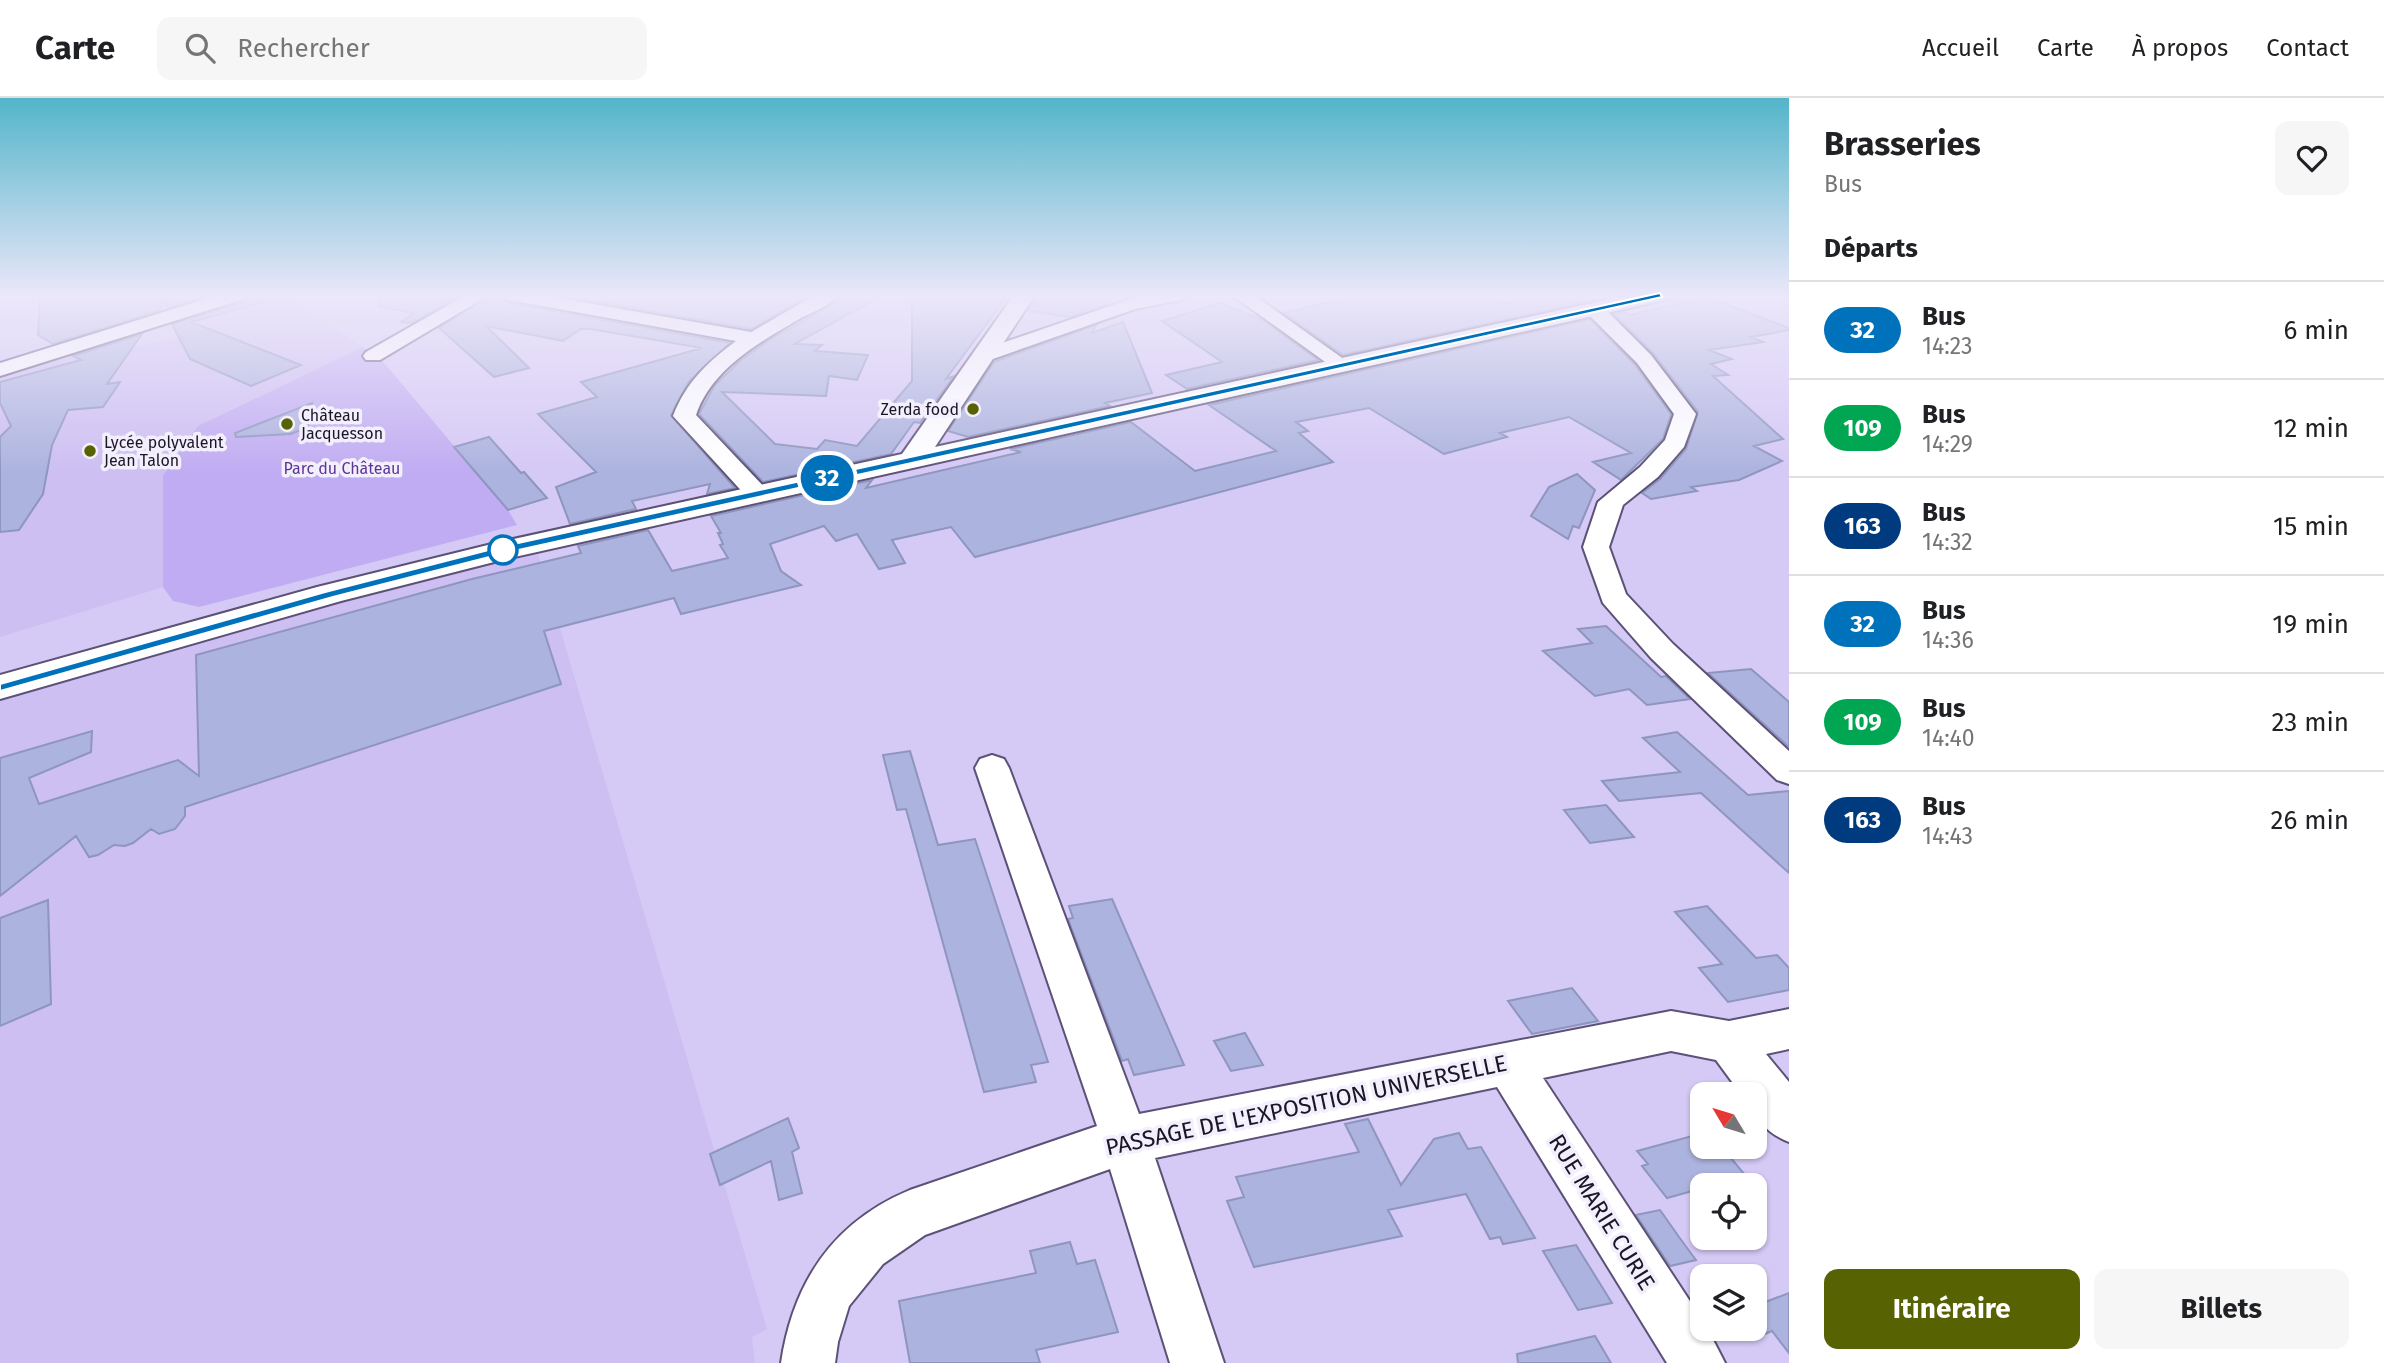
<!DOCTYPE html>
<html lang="fr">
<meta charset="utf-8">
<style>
:root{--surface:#fff;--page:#f6f6f6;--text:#202124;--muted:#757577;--line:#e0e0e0;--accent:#576303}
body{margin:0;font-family:"Fira Sans",sans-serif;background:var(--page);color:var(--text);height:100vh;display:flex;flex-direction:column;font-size:26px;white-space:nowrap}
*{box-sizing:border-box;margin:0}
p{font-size:23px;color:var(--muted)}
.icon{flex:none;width:38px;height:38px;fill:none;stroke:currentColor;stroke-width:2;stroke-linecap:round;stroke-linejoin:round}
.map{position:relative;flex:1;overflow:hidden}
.panel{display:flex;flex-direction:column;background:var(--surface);width:595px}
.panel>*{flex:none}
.badge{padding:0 14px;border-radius:23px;font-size:24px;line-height:46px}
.needle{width:46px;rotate:308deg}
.controls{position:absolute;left:1690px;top:984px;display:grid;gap:14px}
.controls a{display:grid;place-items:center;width:77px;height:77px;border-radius:14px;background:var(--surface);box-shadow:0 2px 5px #0004;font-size:35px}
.map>.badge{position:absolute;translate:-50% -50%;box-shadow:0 0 0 4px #fff}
h2{padding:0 35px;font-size:26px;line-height:63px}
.round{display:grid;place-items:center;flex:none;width:74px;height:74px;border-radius:14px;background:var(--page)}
.head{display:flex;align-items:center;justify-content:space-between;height:119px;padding:0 35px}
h1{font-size:33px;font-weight:700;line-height:52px}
.cta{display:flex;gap:14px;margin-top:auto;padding:14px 35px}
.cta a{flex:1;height:80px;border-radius:14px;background:var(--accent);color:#fff;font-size:28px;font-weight:700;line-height:80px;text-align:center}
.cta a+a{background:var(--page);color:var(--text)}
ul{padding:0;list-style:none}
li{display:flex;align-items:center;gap:21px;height:98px;padding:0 35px;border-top:2px solid var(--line)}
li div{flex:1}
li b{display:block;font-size:26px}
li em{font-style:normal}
li .badge{min-width:77px;font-weight:700;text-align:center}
header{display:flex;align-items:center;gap:42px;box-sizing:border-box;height:98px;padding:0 35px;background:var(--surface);border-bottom:2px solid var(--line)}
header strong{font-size:33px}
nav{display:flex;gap:38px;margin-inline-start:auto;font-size:24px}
.search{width:490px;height:63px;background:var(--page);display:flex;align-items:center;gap:18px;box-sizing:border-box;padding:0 24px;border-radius:14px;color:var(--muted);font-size:26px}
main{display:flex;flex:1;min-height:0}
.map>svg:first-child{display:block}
</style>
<header>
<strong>Carte</strong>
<div class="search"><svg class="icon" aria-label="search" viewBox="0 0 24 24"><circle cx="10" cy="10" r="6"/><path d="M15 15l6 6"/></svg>Rechercher</div>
<nav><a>Accueil</a><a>Carte</a><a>À propos</a><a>Contact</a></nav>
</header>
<main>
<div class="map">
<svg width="1789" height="1265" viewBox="0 0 1789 1265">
<rect width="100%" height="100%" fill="#d5c9f5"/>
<path fill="#cdbff2" d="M 256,197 L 305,197 L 293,205 L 363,249 L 163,378 L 163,489 L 0,539 L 0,280 L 83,252 L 124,251 L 175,241 L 209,230 L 190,218 Z
M 533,439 L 767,1231 L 752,1239 L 755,1265 L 0,1265 L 0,597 Z"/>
<path fill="#c0acf2" d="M 363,249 L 380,260 L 508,412 L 517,427 L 199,509 L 173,503 L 163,489 L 163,378 L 198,328 Z"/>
<path fill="#acb3de" stroke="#8e95bf" stroke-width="2" d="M 40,197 L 208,197 L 168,210 L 165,203 L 158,213 L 53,246 L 38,237 Z
M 249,197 L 263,197 L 264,204 L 191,224 L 301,267 L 251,288 L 190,261 L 172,226 L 245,204 Z
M 380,197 L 460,197 L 411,225 L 401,224 L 414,215 L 379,209 Z
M 492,197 L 497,197 L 509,205 L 730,245 L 689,283 L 671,317 L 735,390 L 707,396 L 710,386 L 632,403 L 636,411 L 570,426 L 556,389 L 596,374 L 538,316 L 597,299 L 581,284 L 702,250 L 591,231 L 581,231 L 563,243 L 486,228 L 529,270 L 494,279 L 439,230 Z
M 559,197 L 809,197 L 751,231 Z
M 840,197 L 883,197 L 795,246 L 822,247 L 815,253 L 868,257 L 857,282 L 829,278 L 826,298 L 722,294 L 775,346 L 817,351 L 825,342 L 857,348 L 912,283 L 912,197 L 1008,197 L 946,281 L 954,278 L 920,325 L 914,324 L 891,356 L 763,384 L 699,316 L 715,287 L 741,262 L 771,241 L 827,210 Z
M 1037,197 L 1111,197 L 1107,206 L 1070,219 L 1028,213 Z
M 1359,197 L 1490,197 L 1511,207 L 1513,197 L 1584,197 L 1595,202 L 1343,257 L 1284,215 Z
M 1707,199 L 1789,230 L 1789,232 L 1751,239 L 1763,244 L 1709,252 L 1732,261 L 1711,266 L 1728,277 L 1713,278 L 1783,341 L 1754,348 L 1782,363 L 1739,382 L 1691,389 L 1697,393 L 1651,401 L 1642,395 L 1660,381 L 1686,351 L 1698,314 L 1653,255 L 1614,216 L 1624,214 L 1630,217 Z
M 1220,205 L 1261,221 L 1318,262 L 1187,291 L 1166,277 L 1222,264 L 1162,223 Z
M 1590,221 L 1635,267 L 1671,316 L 1663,341 L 1621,382 L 1593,364 L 1631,355 L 1569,319 L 1500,335 L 1507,339 L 1444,356 L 1369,310 L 1296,324 L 1308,333 L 1299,335 L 1333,364 L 975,459 L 951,429 L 892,442 L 905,465 L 879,471 L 857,436 L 836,443 L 824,428 L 770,446 L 781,473 L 801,487 L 681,516 L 674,500 L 544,533 L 561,586 L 185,709 L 185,718 L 175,731 L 159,736 L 151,731 L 133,745 L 125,748 L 114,747 L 98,757 L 89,759 L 76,738 L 0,798 L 0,660 L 92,633 L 91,654 L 29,680 L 39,706 L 178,662 L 199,678 L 196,557 L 472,481 L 581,455 L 578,448 L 648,432 L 672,473 L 728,460 L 720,447 L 723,446 L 718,435 L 721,435 L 711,418 L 872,382 L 866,390 L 1021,354 L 1010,351 L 1131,324 L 1195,373 L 1276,353 L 1209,307 Z
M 1123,224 L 1152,295 L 1105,305 L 1110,308 L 968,339 L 948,333 L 994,264 L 1096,227 L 1092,235 Z
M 142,236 L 107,286 L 120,284 L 103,309 L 68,312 L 52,347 L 43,396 L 19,432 L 0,434 L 0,339 L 11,328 L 0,305 L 0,284 L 81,262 L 73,258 Z
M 312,305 L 307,330 L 290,336 L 236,339 L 235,335 Z
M 489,339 L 521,375 L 524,374 L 547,400 L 508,412 L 454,349 Z
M 1577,376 L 1595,392 L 1579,430 L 1573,428 L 1568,441 L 1531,418 L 1549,389 Z
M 1606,528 L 1661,579 L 1666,578 L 1690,601 L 1647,607 L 1629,591 L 1595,598 L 1543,553 L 1592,545 L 1578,531 Z
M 1751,571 L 1789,604 L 1789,649 L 1708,575 Z
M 1677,634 L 1748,697 L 1789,693 L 1789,775 L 1701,695 L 1619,703 L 1602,683 L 1680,674 L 1643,640 Z
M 910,653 L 938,747 L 975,741 L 1048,964 L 1031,967 L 1036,984 L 984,994 L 906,711 L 897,712 L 883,657 Z
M 1606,707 L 1634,739 L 1590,745 L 1564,712 Z
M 1112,801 L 1184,967 L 1134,977 L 1128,961 L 1122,963 L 1068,821 L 1073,820 L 1069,808 Z
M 48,802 L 51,906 L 0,928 L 0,820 Z
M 1707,808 L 1756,860 L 1777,857 L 1789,870 L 1789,892 L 1728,904 L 1699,870 L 1722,866 L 1675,814 Z
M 1572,890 L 1598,923 L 1532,936 L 1508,903 Z
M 1245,935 L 1263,967 L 1231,973 L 1214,943 Z
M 788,1020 L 799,1050 L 792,1054 L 802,1095 L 779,1102 L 771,1063 L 720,1087 L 710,1056 Z
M 1368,1021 L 1401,1087 L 1434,1041 L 1459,1035 L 1468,1051 L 1481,1049 L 1535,1140 L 1503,1146 L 1500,1139 L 1490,1141 L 1466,1096 L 1388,1112 L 1402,1138 L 1254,1169 L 1227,1103 L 1244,1099 L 1236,1079 L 1359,1054 L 1345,1026 Z
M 1703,1035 L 1703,1048 L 1721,1048 L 1745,1077 L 1712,1087 L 1703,1087 L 1703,1090 L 1667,1100 L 1642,1068 L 1648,1066 L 1637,1053 Z
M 1660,1112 L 1679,1139 L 1696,1162 L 1670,1168 L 1636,1117 Z
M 1070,1144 L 1077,1166 L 1095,1162 L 1118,1234 L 1036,1252 L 1040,1265 L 910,1265 L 899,1203 L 1036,1175 L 1030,1153 Z
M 1576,1147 L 1612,1205 L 1578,1212 L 1543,1153 Z
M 1789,1195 L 1789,1255 L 1772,1233 L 1755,1240 L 1755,1208 Z
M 1595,1238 L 1611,1265 L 1518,1265 L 1517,1256 Z"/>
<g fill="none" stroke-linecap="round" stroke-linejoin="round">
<defs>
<path id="street" d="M 218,197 L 247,197 L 244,201 L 0,278 L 0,265 Z
M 466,197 L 489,197 L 380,262 L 366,262 L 363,258 L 366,254 Z
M 500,197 L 542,197 L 751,234 L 815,197 L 838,197 C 829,208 813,214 801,220 C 760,244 712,270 696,317 L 769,394 L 765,399 L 756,402 L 747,399 L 673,318 C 686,284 708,264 736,243 L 509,202 Z
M 1142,197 L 1190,197 L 1181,202 L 1135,211 L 990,262 L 976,262 L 973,258 L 976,254 Z
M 1232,197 L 1254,197 L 1352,267 L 1349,271 L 1335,271 Z
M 1595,206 L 1602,208 L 1651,257 L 1696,316 L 1684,349 L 1658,379 L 1623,407 L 1609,449 L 1626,496 L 1673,546 L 1789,653 L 1789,686 L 1777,682 L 1651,560 L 1603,505 L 1583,449 L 1598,404 L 1640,369 L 1665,342 L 1674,316 L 1637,265 L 1588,216 L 1586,212 Z
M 992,657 L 1004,661 L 1009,670 L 1139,1016 L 1671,913 L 1729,923 L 1789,911 L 1789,951 L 1766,956 L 1789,984 L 1789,1044 C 1765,1034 1755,1022 1755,996 L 1741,996 L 1716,962 L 1671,953 L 1543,980 L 1703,1223 L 1703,1230 L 1707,1230 L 1725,1265 L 1667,1265 L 1497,989 L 1155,1060 L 1224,1265 L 1170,1265 L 1110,1071 L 925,1137 L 883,1166 L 849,1208 L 838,1244 L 835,1265 L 781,1265 C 793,1184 833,1124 910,1092 L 1097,1028 L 975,670 L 980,661 Z"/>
<path id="secondary" d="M 1014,197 L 1035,197 L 935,349 L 1629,197 L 1670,197 L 1667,201 L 1660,203 L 506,461 L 341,503 L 0,601 L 0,577 L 317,489 L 504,443 L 902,356 Z"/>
</defs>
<use href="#street" stroke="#5c5176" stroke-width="4"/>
<use href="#secondary" stroke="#5c5176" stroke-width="4"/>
<use href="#street" fill="#fff" fill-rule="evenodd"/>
<use href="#secondary" fill="#fff" fill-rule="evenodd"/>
</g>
<linearGradient id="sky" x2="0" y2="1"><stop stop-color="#53b5ca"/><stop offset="0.53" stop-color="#ece7fa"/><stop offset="1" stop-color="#ece7fa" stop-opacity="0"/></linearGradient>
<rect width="1789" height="374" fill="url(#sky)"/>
<path fill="#0072bc" stroke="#fff" stroke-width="2" d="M 1660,195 L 1662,199 L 505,455 L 333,499 L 0,593 L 0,586 L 325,494 L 504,448 Z"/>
<g fill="#576303" stroke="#f3effd" stroke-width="2.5">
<circle cx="973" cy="311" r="7"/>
<circle cx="287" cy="326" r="7"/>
<circle cx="90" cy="353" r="7"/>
</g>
<circle fill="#fff" stroke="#0072bc" stroke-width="3.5" cx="503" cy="452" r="14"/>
<g text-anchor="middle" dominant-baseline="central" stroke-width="7" stroke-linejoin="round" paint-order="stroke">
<g font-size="16" fill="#1b1626" stroke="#f3effd" text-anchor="start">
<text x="959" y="311" text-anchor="end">Zerda food</text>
<text x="301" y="317">Château<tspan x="301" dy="18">Jacquesson</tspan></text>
<text x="104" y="344">Lycée polyvalent<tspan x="104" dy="18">Jean Talon</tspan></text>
</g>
<g font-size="16" fill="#5c3599" stroke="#f3effd">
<text x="342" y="370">Parc du Château</text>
</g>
<g font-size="23" fill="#1b1626" stroke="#f3effd">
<text transform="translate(1306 1007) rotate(-12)">PASSAGE DE L'EXPOSITION UNIVERSELLE</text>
<text transform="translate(1602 1114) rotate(58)">RUE MARIE CURIE</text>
</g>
</g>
</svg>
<div class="controls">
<a><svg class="needle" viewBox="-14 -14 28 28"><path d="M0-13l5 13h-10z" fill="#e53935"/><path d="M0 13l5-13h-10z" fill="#757577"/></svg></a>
<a><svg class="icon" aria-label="locate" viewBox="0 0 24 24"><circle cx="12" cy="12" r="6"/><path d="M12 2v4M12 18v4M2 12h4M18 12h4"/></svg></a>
<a><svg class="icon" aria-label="layers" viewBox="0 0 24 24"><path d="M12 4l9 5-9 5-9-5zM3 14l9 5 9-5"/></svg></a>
</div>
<b class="badge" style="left:827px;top:380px;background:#0072bc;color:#fff">32</b>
</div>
<section class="panel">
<div class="head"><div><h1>Brasseries</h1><p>Bus</p></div><a class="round"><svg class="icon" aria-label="heart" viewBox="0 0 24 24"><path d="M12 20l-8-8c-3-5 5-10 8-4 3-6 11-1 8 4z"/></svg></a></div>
<h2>Départs</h2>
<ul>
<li><span class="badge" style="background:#0072bc;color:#fff">32</span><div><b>Bus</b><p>14:23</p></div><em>6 min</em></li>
<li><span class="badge" style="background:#00a651;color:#fff">109</span><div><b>Bus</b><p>14:29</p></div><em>12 min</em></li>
<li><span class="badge" style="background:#003b80;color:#fff">163</span><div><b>Bus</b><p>14:32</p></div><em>15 min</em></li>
<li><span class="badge" style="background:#0072bc;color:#fff">32</span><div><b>Bus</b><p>14:36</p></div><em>19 min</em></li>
<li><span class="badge" style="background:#00a651;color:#fff">109</span><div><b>Bus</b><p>14:40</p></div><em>23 min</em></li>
<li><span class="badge" style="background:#003b80;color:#fff">163</span><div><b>Bus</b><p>14:43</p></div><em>26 min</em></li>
</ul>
<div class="cta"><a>Itinéraire</a><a>Billets</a></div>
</section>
</main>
